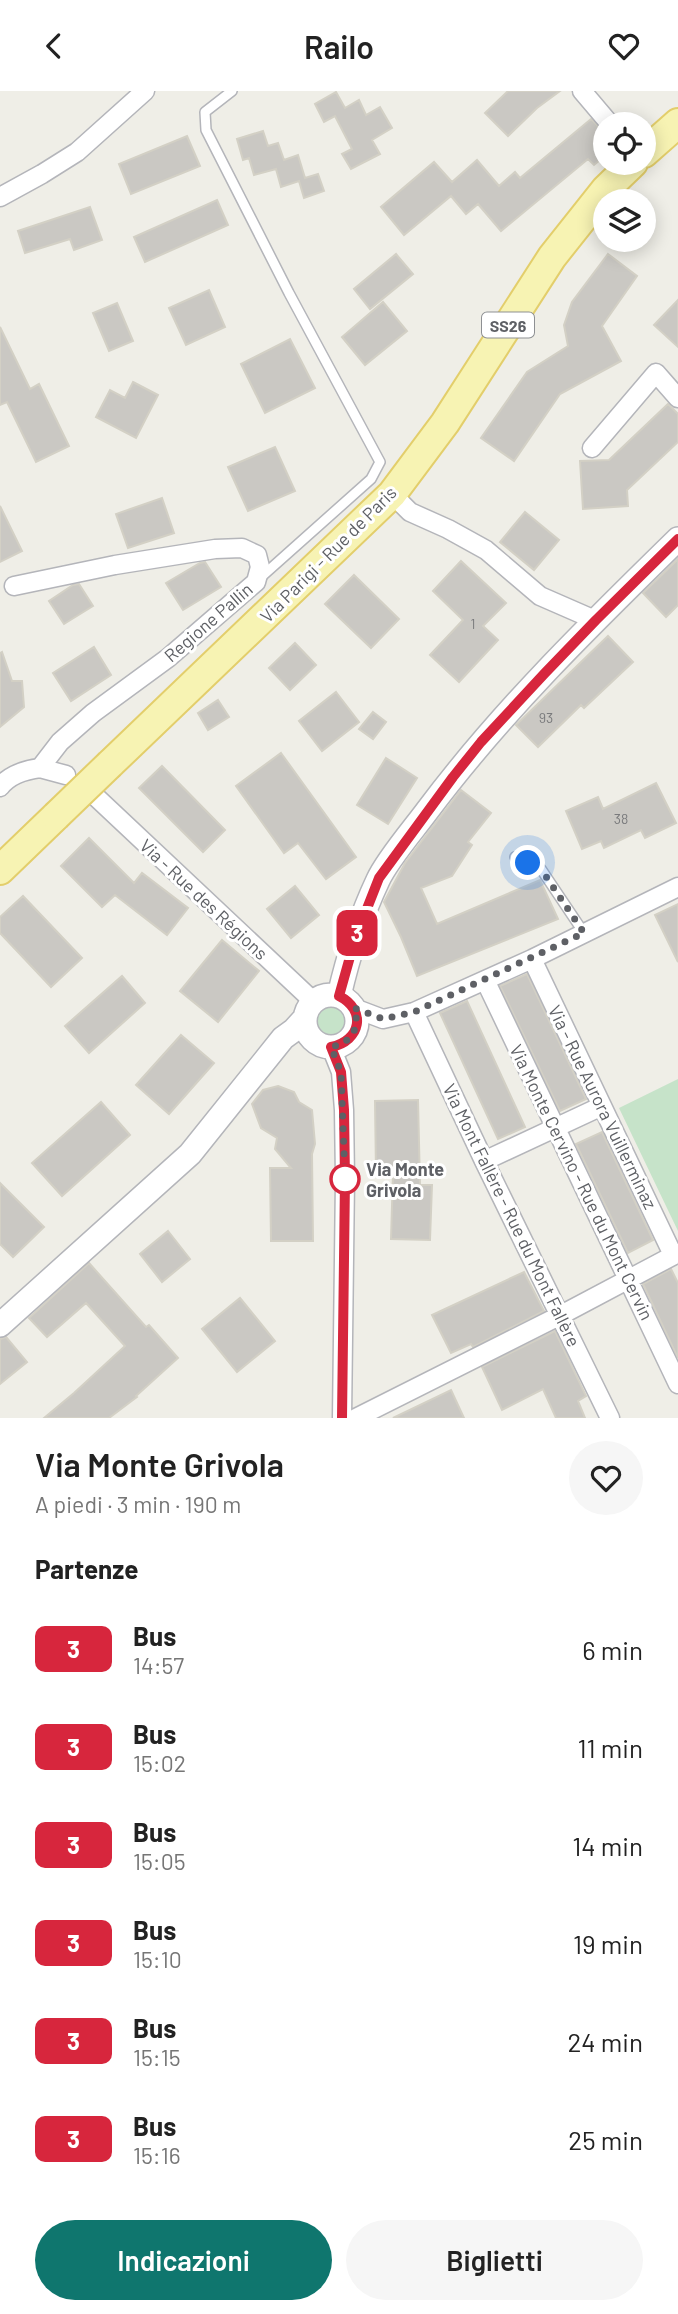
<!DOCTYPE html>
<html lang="it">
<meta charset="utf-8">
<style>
:root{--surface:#fff;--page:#f6f6f6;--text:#222;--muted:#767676;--accent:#0f766e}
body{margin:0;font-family:Barlow,sans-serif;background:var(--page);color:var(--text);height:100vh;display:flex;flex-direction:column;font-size:26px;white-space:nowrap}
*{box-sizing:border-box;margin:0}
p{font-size:23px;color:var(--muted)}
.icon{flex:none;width:38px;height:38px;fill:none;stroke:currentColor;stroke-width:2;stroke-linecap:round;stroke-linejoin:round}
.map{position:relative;height:1327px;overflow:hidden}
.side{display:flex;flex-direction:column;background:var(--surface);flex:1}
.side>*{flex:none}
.badge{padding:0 14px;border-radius:10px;font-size:24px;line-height:46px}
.tools{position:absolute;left:593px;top:21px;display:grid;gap:14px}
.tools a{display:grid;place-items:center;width:63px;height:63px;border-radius:50%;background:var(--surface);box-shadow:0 4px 18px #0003;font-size:35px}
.you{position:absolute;width:35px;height:35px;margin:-18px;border:5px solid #fff;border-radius:50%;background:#1a73e8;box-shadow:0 0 0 10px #1a73e833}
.map>.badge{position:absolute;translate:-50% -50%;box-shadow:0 0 0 4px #fff}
h2{padding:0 35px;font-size:26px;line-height:63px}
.round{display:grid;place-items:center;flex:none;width:74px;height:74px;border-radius:37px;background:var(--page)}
.overview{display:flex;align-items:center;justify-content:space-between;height:119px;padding:0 35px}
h1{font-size:33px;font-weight:600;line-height:52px}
.action{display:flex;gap:14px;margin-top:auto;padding:14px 35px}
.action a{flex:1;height:80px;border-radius:42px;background:var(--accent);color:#fff;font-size:28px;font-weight:600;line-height:80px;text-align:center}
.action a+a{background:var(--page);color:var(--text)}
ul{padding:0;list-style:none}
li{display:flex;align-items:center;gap:21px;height:98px;padding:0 35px}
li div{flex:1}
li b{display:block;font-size:26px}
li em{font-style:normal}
li .badge{min-width:77px;font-weight:700;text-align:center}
header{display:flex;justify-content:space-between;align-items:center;height:91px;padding:0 35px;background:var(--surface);font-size:32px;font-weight:600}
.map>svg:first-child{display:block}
</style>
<header><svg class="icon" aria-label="back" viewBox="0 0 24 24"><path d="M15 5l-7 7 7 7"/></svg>Railo<svg class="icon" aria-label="heart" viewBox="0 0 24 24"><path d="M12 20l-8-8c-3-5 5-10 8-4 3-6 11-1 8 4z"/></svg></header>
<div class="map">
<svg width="678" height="1327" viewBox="0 0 678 1327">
<rect width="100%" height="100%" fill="#efeee7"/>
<path fill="#c6e3c9" d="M313 929a18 18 0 1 1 36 0a18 18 0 1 1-36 0Z
M 678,988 L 678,1140 L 619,1017 Z"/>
<path fill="#cac8c3" stroke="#d3d0c5" stroke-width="2" d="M 508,0 L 560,0 L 537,17 L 508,45 L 485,22 Z
M 336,1 L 345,17 L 359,9 L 366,24 L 380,16 L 392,37 L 372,49 L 380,63 L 351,78 L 342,63 L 352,58 L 335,25 L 324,31 L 315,13 Z
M 591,28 L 606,43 L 606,64 L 594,74 L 588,68 L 501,140 L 478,113 L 466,123 L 451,105 L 404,144 L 381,116 L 434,71 L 452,91 L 477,69 L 499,95 L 515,81 L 520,87 Z
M 263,40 L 268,55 L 278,52 L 284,69 L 298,64 L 305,87 L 318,83 L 324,100 L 304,107 L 299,90 L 281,96 L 276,78 L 254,84 L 249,67 L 243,69 L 237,48 Z
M 187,45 L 200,75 L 131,103 L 119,73 Z
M 217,109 L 228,134 L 145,171 L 134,146 Z
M 90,116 L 102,149 L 74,159 L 70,148 L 25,162 L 18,140 Z
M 396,163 L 413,183 L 370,218 L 354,198 Z
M 608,163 L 637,185 L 602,235 L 621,270 L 560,303 L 514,370 L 481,347 L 527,281 L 568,255 L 564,234 L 572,211 Z
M 209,199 L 225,236 L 186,254 L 169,217 Z
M 678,209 L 678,256 L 654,234 Z
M 383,211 L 407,240 L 365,274 L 342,246 Z
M 117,212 L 133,250 L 109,260 L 93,222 Z
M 0,236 L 30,298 L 39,293 L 69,355 L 36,371 L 7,311 L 0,314 Z
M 290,248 L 315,297 L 265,322 L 241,273 Z
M 133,291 L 158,304 L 136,347 L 96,326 L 110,299 L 125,307 Z
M 668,313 L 678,323 L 678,351 L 627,399 L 628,415 L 583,418 L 580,370 L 609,369 Z
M 275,356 L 295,400 L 248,420 L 228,376 Z
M 162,407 L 174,442 L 128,457 L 116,423 Z
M 0,415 L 22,460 L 0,471 Z
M 525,421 L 559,449 L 534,479 L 500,451 Z
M 678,468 L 678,514 L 666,526 L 643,502 Z
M 461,470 L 506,512 L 483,535 L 498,549 L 459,591 L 430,564 L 463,529 L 433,500 Z
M 205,471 L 221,496 L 183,519 L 166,492 L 200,472 Z
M 354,484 L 399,528 L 371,557 L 325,513 Z
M 79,493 L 93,515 L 64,533 L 49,510 L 73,494 Z
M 608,545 L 633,571 L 584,617 L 581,614 L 538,656 L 516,634 Z
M 295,552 L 316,574 L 290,599 L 269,577 Z
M 94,556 L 111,584 L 71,610 L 53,582 Z
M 2,561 L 12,590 L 22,590 L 24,616 L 0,636 L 0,562 Z
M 336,601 L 359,631 L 322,660 L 299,630 Z
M 218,609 L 229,626 L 208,639 L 198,622 Z
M 373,621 L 386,631 L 373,648 L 359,638 Z
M 281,662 L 356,766 L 326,788 L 298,752 L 284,762 L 236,695 Z
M 386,667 L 417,687 L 388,733 L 357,714 Z
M 162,675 L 225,739 L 203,761 L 139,697 Z
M 656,692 L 676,732 L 645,747 L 641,739 L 604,757 L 601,750 L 582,758 L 566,720 L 598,706 L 603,718 Z
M 461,699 L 491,722 L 468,751 L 472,754 L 452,785 L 421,797 L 437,833 L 540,789 L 558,828 L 417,885 L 401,846 L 384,811 L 405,772 Z
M 89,747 L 134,792 L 142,782 L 188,817 L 167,844 L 115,804 L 102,816 L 61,775 Z
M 295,795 L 319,824 L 291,847 L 267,818 Z
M 23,805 L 82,867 L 51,896 L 0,842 L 0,826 Z
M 678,813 L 678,871 L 655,824 Z
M 222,849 L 259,880 L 218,931 L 180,900 Z
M 527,883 L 586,1008 L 560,1020 L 500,895 Z
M 122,885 L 145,912 L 89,962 L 65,935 Z
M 467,910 L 525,1036 L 498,1048 L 440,922 Z
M 181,944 L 214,972 L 169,1023 L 136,994 Z
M 278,995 L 294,1001 L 299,1011 L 312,1019 L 315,1053 L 312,1063 L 313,1150 L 271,1150 L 270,1077 L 291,1077 L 275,1058 L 277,1047 L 261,1037 L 252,1013 L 263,999 Z
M 418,1009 L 420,1094 L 432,1094 L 430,1149 L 391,1148 L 393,1081 L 376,1082 L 375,1010 Z
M 101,1011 L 130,1044 L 62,1105 L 32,1072 Z
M 602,1041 L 653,1149 L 628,1162 L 576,1053 Z
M 0,1092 L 44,1136 L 13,1166 L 0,1153 Z
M 168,1140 L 190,1168 L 162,1191 L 140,1163 Z
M 89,1172 L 146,1236 L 149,1234 L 178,1267 L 136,1305 L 137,1306 L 109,1327 L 44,1327 L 74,1302 L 125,1255 L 86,1212 L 47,1246 L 29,1227 Z
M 671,1178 L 678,1192 L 678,1267 L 643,1193 Z
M 524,1181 L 544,1220 L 473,1256 L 471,1253 L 451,1262 L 432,1224 Z
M 240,1207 L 275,1250 L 237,1281 L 202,1238 Z
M 555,1240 L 586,1305 L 578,1310 L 585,1327 L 556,1327 L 543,1298 L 502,1319 L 482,1276 Z
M 6,1246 L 27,1271 L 0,1293 L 0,1248 Z
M 451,1299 L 464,1327 L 393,1327 Z"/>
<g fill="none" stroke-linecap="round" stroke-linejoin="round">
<defs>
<path id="service" d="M 232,0 L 205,21 L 206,39 L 289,202 L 380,371 L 371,388 L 260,487
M 515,766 L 541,778 L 584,842"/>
<path id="minor" d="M 582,0 L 610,33
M 0,106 L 42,83 L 77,61 L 145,0
M 592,357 L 656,282 L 678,307
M 392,403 L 410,421 L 448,438 L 486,459 L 540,505 L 595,529
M 40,677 L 66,684
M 0,696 C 9,684 25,679 40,677 L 60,651 L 93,622 L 168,567 L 256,491 L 260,476 L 257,464 L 242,457 L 215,458 L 115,474 L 14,495
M 95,705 L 313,910
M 532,868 L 673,1164
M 485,889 L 678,1293
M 354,917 L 383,928 L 414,921 L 532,868 L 678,796
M 414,921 L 484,1070 L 610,1327
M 331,956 L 341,981 L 344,1019 L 345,1088 L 342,1327
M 484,1070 L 602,1015
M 356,1327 L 561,1224 L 678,1162"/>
<path id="tertiary" d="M305 930a26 26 0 1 1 52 0a26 26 0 1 1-52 0Z
M 339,905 C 348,866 361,825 378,789 C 387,769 413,739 427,720 C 501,621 590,534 678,448
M 0,1234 L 190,1063 L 283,947 L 294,939 L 304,928"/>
<path id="primary" d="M 644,62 L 678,32
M 110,673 L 392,403 L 445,332 L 552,166 L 606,98 L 633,72
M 0,779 L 56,725"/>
</defs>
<use href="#service" stroke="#b4b5ba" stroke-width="12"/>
<use href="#minor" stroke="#b4b5ba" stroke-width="21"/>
<use href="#tertiary" stroke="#b4b5ba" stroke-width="26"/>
<use href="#primary" stroke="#e3ce6b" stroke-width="32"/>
<use href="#service" stroke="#fff" stroke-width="9"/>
<use href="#minor" stroke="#fff" stroke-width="18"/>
<use href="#tertiary" stroke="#fff" stroke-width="23"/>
<use href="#primary" stroke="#f7f3b3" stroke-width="28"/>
<defs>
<path id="primary-bridge" d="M 56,725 L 110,673"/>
</defs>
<use href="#primary-bridge" stroke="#e3ce6b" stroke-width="32" stroke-linecap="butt"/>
<use href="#primary-bridge" stroke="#f7f3b3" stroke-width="28"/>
</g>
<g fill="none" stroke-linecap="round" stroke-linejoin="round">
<defs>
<path id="line" d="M 342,1327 L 345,1088 L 344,1019 L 341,981 L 331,956 C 361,950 367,919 339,905 L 355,848 L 379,787 L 453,686 L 481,651 L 545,582 L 596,529 L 678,448"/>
</defs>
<use href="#line" stroke="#fff" stroke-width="16"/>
<use href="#line" stroke="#d7263d" stroke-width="10"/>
<path stroke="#5e6065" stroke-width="7" stroke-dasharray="0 12.6" d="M 345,1088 L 341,981 L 331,956 C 351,952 361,937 354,917 L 383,928 L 414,921 L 584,842 L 541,778 L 528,772"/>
</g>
<circle fill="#fff" stroke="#d7263d" stroke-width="3.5" cx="345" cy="1088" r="14"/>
<g text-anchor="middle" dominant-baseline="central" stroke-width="6" stroke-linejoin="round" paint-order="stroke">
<g font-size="14" fill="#797a7c">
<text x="473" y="532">1</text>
<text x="546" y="626">93</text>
<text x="621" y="727">38</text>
</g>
<rect fill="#fff" stroke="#8e9093" stroke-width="2" x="482" y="221.5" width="52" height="25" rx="5"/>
<g font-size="16" font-weight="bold" fill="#5e6065">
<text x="508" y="234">SS26</text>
</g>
<g font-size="18" fill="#5e6065" stroke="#fff">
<text transform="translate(328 463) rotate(-45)">Via Parigi - Rue de Paris</text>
<text transform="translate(208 531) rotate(-41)">Regione Pallin</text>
<text transform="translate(204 808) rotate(43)">Via - Rue des Régions</text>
<text transform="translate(603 1016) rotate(64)">Via - Rue Aurora Vuillerminaz</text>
<text transform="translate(582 1091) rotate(64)">Via Monte Cervino - Rue du Mont Cervin</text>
<text transform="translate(512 1124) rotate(64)">Via Mont Fallère - Rue du Mont Fallère</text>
</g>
<g font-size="18" font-weight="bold" fill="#5e6065" stroke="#fff" text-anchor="start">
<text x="366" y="1078">Via Monte<tspan x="366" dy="21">Grivola</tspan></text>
</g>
</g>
</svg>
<div class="tools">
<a><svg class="icon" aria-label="locate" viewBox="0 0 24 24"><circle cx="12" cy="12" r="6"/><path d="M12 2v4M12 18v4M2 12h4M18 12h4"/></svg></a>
<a><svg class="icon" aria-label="layers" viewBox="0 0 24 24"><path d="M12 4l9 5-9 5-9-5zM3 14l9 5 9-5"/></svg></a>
</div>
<div class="you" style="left:528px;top:772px"></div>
<b class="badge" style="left:357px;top:842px;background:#d7263d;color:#fff">3</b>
</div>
<section class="side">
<div class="overview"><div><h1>Via Monte Grivola</h1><p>A piedi · 3 min · 190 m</p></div><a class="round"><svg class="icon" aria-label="heart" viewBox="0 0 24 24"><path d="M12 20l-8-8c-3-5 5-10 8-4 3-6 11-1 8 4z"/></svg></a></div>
<h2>Partenze</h2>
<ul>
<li><span class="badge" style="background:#d7263d;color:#fff">3</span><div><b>Bus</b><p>14:57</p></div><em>6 min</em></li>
<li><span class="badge" style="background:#d7263d;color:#fff">3</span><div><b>Bus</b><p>15:02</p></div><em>11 min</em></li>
<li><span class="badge" style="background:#d7263d;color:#fff">3</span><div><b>Bus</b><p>15:05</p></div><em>14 min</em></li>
<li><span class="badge" style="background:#d7263d;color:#fff">3</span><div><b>Bus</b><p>15:10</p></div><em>19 min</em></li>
<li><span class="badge" style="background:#d7263d;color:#fff">3</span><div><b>Bus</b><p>15:15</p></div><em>24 min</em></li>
<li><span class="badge" style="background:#d7263d;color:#fff">3</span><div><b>Bus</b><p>15:16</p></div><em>25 min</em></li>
</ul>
<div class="action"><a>Indicazioni</a><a>Biglietti</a></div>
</section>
